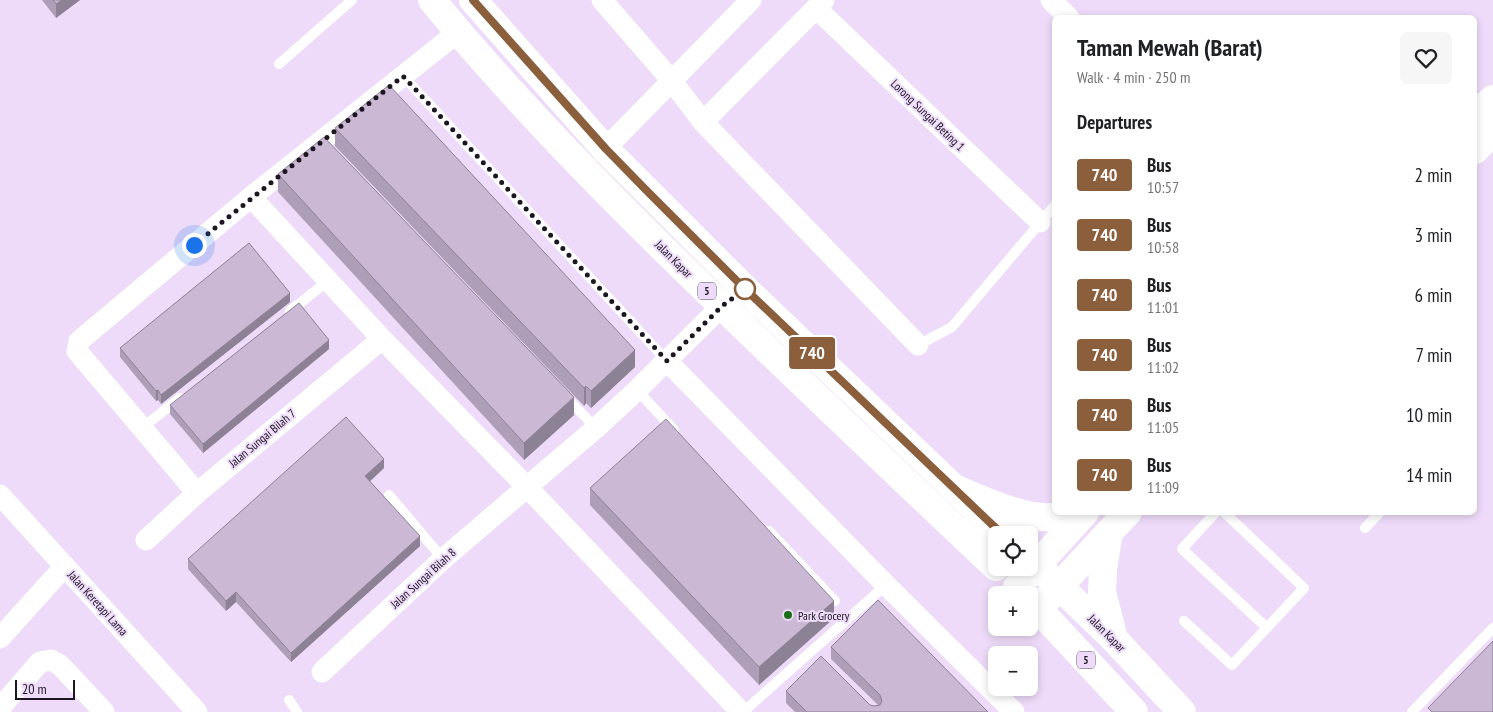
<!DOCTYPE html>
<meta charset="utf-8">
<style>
:root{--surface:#fff;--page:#f6f6f6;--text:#202124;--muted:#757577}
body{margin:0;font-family:"PT Sans Narrow",sans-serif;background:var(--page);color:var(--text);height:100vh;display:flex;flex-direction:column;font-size:19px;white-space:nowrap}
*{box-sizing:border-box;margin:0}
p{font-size:16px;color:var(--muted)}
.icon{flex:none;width:28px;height:28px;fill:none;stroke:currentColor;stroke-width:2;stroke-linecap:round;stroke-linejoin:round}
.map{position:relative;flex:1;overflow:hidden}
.details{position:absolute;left:1052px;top:15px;width:425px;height:500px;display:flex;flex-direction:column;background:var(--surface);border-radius:8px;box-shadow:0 2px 8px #0003}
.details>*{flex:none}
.badge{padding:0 10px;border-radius:4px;font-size:18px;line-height:32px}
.controls{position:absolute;left:988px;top:526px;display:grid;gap:10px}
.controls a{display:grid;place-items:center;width:50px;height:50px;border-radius:8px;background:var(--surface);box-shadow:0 2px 8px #0003;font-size:25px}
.scale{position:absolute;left:15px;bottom:12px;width:60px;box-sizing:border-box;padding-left:5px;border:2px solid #1c1620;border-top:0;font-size:14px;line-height:18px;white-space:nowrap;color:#1c1620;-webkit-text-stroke:4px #eedbf9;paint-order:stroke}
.you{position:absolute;width:25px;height:25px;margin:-12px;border:4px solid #fff;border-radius:50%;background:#1a73e8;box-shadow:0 0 0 8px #1a73e833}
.map>.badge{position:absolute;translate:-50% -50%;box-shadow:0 0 0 2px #fff}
h2{padding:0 25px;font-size:19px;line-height:45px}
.round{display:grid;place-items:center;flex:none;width:52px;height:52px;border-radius:8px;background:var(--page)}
.summary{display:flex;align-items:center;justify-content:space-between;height:85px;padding:0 25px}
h1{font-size:24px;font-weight:700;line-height:38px}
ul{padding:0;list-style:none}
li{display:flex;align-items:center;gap:15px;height:60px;padding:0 25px}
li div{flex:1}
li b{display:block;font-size:19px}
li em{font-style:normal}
li .badge{min-width:55px;font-weight:700;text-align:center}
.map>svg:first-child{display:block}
</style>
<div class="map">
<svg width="1493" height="712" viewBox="0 0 1493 712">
<rect width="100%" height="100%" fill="#eedbf9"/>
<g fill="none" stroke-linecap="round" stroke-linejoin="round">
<path stroke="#fff" stroke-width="10" d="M 279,64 L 352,0
M 403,76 L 667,361
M 290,311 L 328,281
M 918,345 L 952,327 L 1055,205
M 637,390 L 674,430
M 564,395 L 596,428
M 142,428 L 180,398
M 389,495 L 443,559
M 1216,512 L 1182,549 L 1267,628
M 1365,528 L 1380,512
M 769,531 L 835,601
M 1184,621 L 1232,665 L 1304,588 L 1224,512
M 289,700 L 297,712
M 743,712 L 886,585
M 1412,712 L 1493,628"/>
<path stroke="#fff" stroke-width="21" d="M 602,0 L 672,81 L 703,122 L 918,345
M 1051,0 L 1069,18
M 816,8 L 1040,222
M 703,122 L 824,0
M 605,149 L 751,0
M 251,197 L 382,339 L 527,487 L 741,712
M 667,361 L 886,585 L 1014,712
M 197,493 L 77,351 L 79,341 L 251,197 L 458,32
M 0,495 L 197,712
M 146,540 L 197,493 L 382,339
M 0,638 L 65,566
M 322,672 L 443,559 L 596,428 L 637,390 L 722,306
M 0,708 L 40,662 L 51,660 L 60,665 L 104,712"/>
<path stroke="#fff" stroke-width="28" d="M 432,0 C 507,92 591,178 676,261 C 782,365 889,466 996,567
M 473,0 L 605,149 L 742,286 L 1003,535
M 1029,559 L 1060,587 L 1114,639 L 1182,712
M 1029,599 L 1134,712"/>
<path stroke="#fff" stroke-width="28" d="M 1475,115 L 1493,99
M 1475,150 L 1493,131
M 954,488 C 979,498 1024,520 1052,517 C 1058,517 1065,514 1071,512
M 1109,532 L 1103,569 L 1102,592 L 1114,639
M 1017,587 L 1085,512
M 1038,609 L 1128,512"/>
</g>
<path fill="#ae9eb7" d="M 42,0 L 80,0 L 56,18 Z
M 335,128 L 635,367 L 591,408 L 586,403 L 584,406 L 335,146 Z
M 278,174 L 574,415 L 524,460 L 278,192 Z
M 290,302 L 161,404 L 158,400 L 156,401 L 120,357 L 120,348 Z
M 329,349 L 203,453 L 170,414 L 170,405 Z
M 384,468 L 370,481 L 420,546 L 291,662 L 236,602 L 226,611 L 188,569 L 188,559 Z
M 590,488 L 834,618 L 759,685 L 590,505 Z
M 831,647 L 988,712 L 795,712 L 786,703 L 786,691 L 874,706 L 878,705 L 831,659 Z"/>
<path fill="#8d8195" d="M 62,0 L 80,0 L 56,18 L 56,4 Z
M 290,293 L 290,302 L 161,404 L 161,395 Z
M 329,340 L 329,349 L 203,453 L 203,444 Z
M 635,350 L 635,367 L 591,408 L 591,391 Z
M 586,386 L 586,403 L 584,406 L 584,388 Z
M 158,390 L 158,400 L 156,401 L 156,391 Z
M 574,397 L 574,415 L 524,460 L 524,443 Z
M 384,459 L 384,468 L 365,486 L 365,476 Z
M 420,536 L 420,546 L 291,662 L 291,653 Z
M 236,592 L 236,602 L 226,611 L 226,601 Z
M 834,601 L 834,618 L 759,685 L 759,667 Z"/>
<path fill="#cab8d5" stroke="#8d8195" d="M 53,0 L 62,0 L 56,4 Z
M 389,85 L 635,350 L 591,391 L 586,386 L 584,388 L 335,128 Z
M 324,137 L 574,397 L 524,443 L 278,174 Z
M 249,243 L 290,293 L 161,395 L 158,390 L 156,391 L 120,348 Z
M 299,303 L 329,340 L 203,444 L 170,405 Z
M 346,417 L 384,459 L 365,476 L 420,536 L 291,653 L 236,592 L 226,601 L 188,559 Z
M 666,419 L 834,601 L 759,667 L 590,488 Z
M 878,600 L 988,712 L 807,712 L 786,691 L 821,656 L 870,705 L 874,706 L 880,705 L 882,701 L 880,695 L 831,647 Z
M 1493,641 L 1493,712 L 1432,712 L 1428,708 Z"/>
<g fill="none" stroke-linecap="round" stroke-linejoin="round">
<defs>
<path id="line" d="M 473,0 L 606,149 L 646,190 L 742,286 L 1003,535"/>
</defs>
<use href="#line" stroke="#fff" stroke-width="11"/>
<use href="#line" stroke="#8b5e3c" stroke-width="8"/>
<path stroke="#1c1620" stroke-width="5" stroke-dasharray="0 9" d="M 194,245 L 403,76 L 667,361 L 722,306 L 745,289"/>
</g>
<circle fill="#fff" stroke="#8b5e3c" stroke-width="2.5" cx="745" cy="289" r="10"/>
<circle fill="#196f18" stroke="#eedbf9" stroke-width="2" cx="788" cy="615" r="5"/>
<g text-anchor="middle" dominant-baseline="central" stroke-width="4" stroke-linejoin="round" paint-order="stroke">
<g fill="#eedbf9" stroke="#5b5161" stroke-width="1">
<rect x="698" y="282.5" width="18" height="17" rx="4"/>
<rect x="1077" y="651.5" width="18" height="17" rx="4"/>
</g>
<g font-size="11" font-weight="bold" fill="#1c1620">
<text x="707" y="291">5</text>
<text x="1086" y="660">5</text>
</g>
<g font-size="12" fill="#1c1620" stroke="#eedbf9">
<text transform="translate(928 115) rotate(44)">Lorong Sungai Beting 1</text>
<text transform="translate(674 259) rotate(45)">Jalan Kapar</text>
<text transform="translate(262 438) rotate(-40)">Jalan Sungai Bilah 7</text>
<text transform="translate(423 578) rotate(-42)">Jalan Sungai Bilah 8</text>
<text transform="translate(98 603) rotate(48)">Jalan Keretapi Lama</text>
<text transform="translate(1107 633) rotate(45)">Jalan Kapar</text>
</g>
<g font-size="12" fill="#1c1620" stroke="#eedbf9" text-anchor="start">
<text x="798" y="615">Park Grocery</text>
</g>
</g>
</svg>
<div class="controls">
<a><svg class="icon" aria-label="locate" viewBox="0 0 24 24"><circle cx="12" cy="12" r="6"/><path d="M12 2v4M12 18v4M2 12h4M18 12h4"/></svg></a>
<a>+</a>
<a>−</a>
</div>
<div class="scale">20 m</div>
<div class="you" style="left:194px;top:245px"></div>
<b class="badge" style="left:812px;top:353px;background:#8b5e3c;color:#fff">740</b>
<section class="details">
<div class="summary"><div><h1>Taman Mewah (Barat)</h1><p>Walk · 4 min · 250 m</p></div><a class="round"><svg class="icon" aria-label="heart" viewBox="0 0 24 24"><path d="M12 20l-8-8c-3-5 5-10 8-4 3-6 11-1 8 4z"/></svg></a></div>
<h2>Departures</h2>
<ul>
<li><span class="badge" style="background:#8b5e3c;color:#fff">740</span><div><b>Bus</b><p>10:57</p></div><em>2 min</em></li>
<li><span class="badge" style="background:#8b5e3c;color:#fff">740</span><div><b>Bus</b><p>10:58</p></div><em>3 min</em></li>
<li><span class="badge" style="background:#8b5e3c;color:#fff">740</span><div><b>Bus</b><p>11:01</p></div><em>6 min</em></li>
<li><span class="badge" style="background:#8b5e3c;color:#fff">740</span><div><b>Bus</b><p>11:02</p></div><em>7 min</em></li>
<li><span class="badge" style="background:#8b5e3c;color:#fff">740</span><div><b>Bus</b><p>11:05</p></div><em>10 min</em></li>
<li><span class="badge" style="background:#8b5e3c;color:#fff">740</span><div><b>Bus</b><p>11:09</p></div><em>14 min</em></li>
</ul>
</section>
</div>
